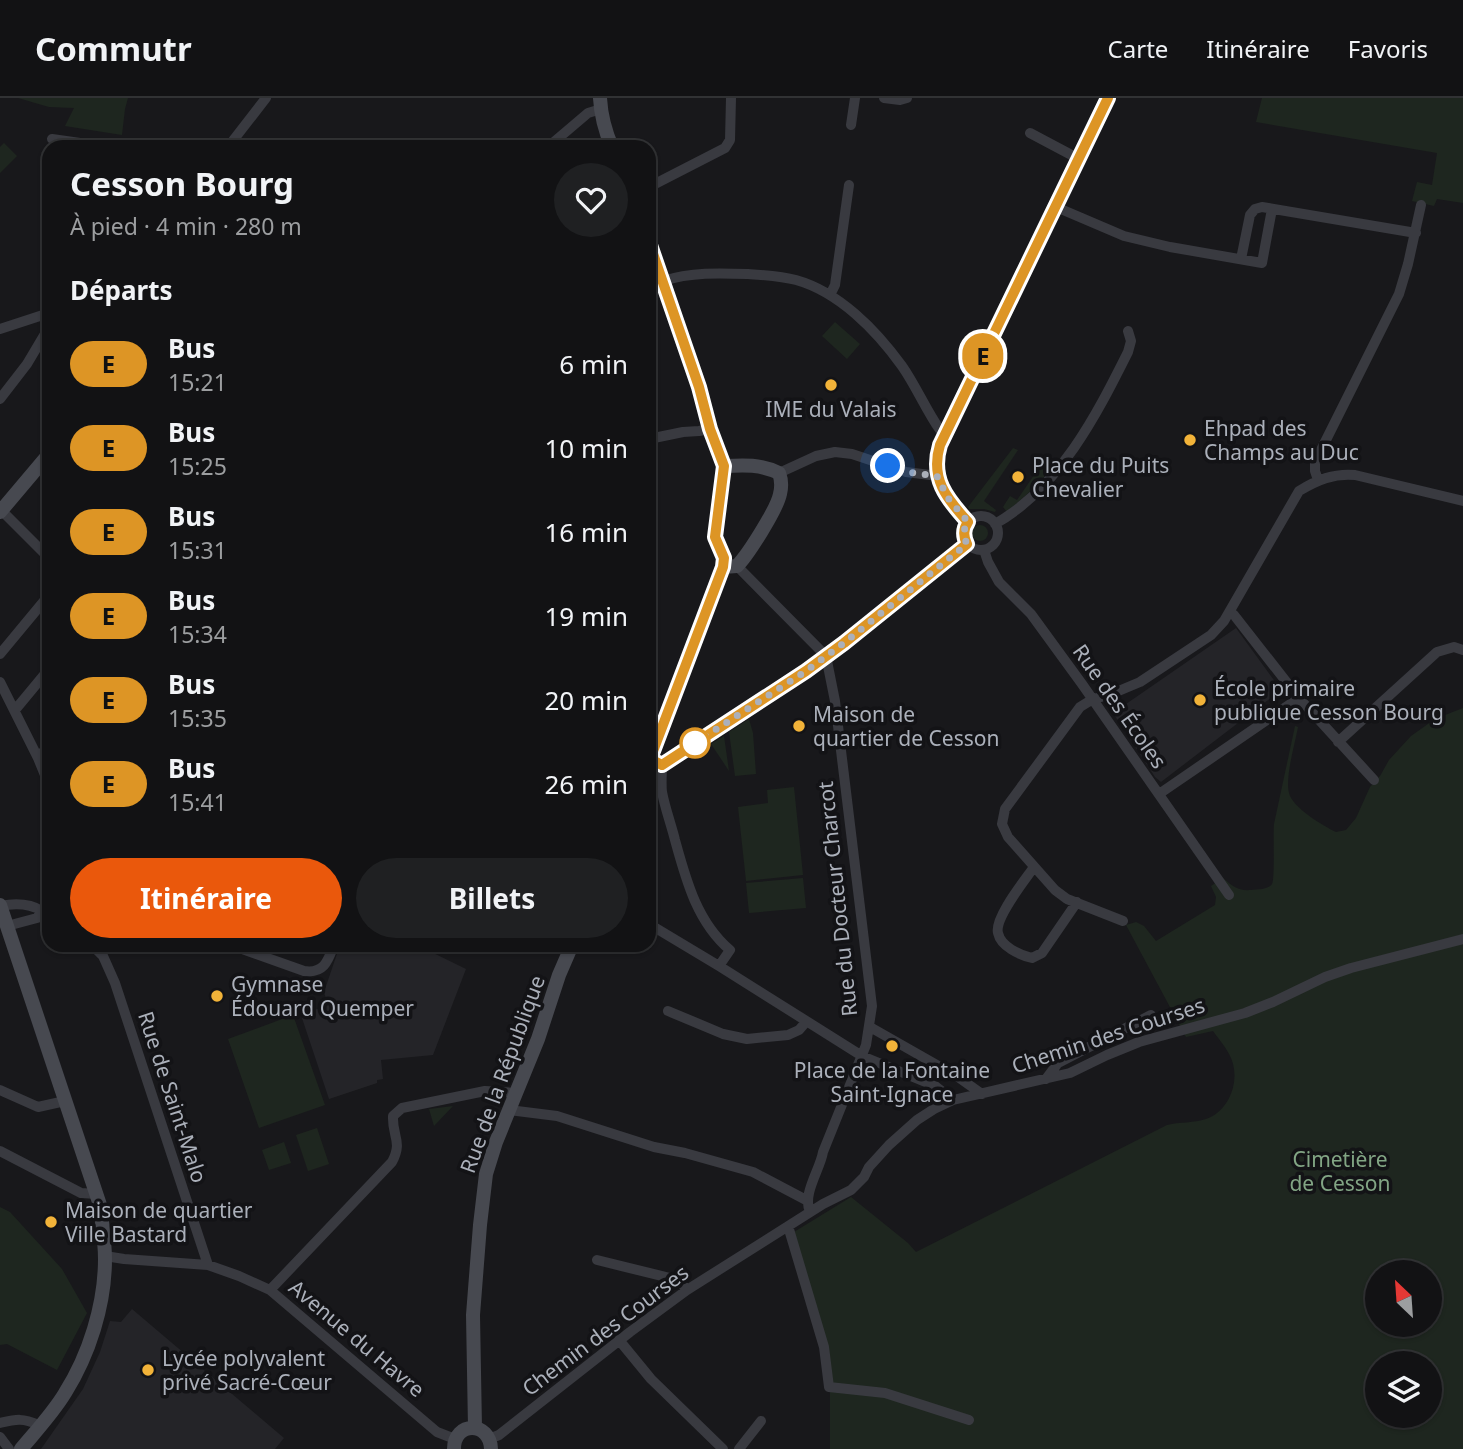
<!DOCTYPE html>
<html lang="fr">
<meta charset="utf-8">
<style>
:root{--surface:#121214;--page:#1f2022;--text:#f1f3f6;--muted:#9c9ea0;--line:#313234;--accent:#ea580c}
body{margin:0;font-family:"Noto Sans",sans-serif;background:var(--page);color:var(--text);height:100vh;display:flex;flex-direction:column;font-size:26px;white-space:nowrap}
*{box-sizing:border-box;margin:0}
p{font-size:23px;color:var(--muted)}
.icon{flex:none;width:38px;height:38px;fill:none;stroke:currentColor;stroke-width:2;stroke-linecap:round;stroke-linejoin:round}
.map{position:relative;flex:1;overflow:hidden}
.side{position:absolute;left:42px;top:42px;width:614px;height:812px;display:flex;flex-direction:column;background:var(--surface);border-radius:21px;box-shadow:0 2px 5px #0004,0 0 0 2px var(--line)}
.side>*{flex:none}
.badge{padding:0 14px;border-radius:23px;font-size:24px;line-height:46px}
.needle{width:46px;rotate:335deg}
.controls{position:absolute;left:1365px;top:1162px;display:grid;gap:14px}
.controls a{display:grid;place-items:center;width:77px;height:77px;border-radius:50%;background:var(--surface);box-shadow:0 2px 5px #0004,0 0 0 2px var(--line);font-size:35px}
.you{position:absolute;width:35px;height:35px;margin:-18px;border:5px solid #fff;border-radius:50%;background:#1a73e8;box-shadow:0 0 0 10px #1a73e833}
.map>.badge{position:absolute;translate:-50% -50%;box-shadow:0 0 0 4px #fff}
h2{padding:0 28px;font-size:26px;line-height:63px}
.round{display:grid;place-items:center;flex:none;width:74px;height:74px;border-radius:37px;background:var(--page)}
.headline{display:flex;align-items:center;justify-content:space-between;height:119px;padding:0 28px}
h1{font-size:33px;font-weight:700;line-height:52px}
.action{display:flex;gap:14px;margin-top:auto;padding:14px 28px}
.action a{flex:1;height:80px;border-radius:42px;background:var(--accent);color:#fff;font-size:28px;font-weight:700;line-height:80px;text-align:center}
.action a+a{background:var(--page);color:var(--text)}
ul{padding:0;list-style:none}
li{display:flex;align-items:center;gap:21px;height:84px;padding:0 28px}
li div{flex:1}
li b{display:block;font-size:26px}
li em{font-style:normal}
li .badge{min-width:77px;font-weight:700;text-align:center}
header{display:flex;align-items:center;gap:42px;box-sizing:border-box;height:98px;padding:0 35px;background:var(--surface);border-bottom:2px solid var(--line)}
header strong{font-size:33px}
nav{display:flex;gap:38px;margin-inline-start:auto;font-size:24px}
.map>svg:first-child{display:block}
</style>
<header>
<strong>Commutr</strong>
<nav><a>Carte</a><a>Itinéraire</a><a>Favoris</a></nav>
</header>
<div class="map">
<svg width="1463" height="1351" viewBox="0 0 1463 1351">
<rect width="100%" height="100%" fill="#18181b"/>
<path fill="#242428" d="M 1236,530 L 1281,592 L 1161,684 L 1155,679 L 1113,615 Z
M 340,847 L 417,847 L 466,871 L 433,957 L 381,962 L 383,981 L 377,982 L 377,985 L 329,1001 L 301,917 L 328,907 L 324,894 Z
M 132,1211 L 284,1340 L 275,1351 L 41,1351 L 83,1291 L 100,1254 L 110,1223 L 121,1224 Z"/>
<path fill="#1e261f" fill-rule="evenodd" d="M 18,0 L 128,0 L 125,11 L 122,37 L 65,28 L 74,10 L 49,9 Z
M 1262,0 L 1463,0 L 1463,105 L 1437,101 L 1434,108 L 1412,103 L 1417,84 L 1432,87 L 1437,55 L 1256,24 Z
M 4,45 L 17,58 L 0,75 L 0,49 Z
M 835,224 L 860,246 L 847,261 L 822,238 Z
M 1013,350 L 1018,352 L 984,403 L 996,412 L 995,414 L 984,411 L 969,411 L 968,409 Z
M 1045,361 L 1053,369 L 1035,389 L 1007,414 L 1003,409 L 1010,398 L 1017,402 Z
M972 435a8 8 0 1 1 16 0a8 8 0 1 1-16 0Z
M 1463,610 L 1463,1351 L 830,1351 L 830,1271 L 794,1134 L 851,1099 L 908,1145 L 916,1154 L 1167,1027 C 1180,1024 1194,1025 1206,1021 C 1231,1013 1242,978 1229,956 C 1225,948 1218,940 1213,933 L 1186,939 L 1126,827 L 1136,824 L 1144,828 L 1156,843 L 1215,807 L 1216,799 L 1211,788 L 1223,780 C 1232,788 1238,793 1251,792 C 1257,791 1268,792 1272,786 C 1275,782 1273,736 1274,726 L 1295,628 L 1298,629 C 1295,646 1285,679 1289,695 C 1292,709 1323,728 1336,734 L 1346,732 L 1356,720 L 1370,689 L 1380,678 L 1389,662 L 1411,638 L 1435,621 ZM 1377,1174 L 1430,1174 L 1430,1227 L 1377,1227 ZM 1377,1265 L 1430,1265 L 1430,1318 L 1377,1318 Z
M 749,621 L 753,635 L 756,676 L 735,678 L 729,634 Z
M 724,638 L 729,673 L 711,646 Z
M 794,689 L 803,777 L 746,783 L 738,709 L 768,705 L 767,692 Z
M 803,780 L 806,810 L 749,815 L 746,785 Z
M 293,917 L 325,1007 L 259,1030 L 228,941 Z
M 453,1008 L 434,1028 L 429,1011 Z
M 317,1030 L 329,1066 L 308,1073 L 296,1037 Z
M 284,1044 L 291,1065 L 269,1072 L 262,1052 Z
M 0,1109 L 10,1114 L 62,1171 L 87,1215 L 57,1272 L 7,1246 L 0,1247 Z"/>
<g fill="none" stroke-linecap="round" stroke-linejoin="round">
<path stroke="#393a40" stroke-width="10" d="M 884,0 L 900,2 L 907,0
M 851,27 L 855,0
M 1030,35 L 1079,61
M 52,41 L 108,49
M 228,49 L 266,0
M 548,49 L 588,15 L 601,11
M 649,89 L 725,50 L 730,42 L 731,0
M 1056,109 L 1124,138 L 1170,149 L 1262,165 L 1272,111
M 1241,161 L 1250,117 L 1255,111 L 1262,109 L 1416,135
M 663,183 C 691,174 719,175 748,176 C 763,177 781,178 796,182 C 839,194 876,232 902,268 C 916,288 926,312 940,332 L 945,336
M 830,197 L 835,187 L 849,87
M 0,231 L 49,215
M 0,301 L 27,266 L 49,229
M 649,341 L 683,334 L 699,333 L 710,331
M 779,375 L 816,358 L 835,354 L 852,356 L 906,374 L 938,378
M 1318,382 L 1315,373 L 1315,364 L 1399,196 L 1408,166 L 1421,107
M 2,413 L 49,460
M964 435a17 17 0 1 1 34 0a17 17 0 1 1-34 0Z
M 968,423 C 946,401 931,379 940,347 L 1108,0
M 995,426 C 1060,389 1096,318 1128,254 L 1131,243 L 1128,233
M 984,452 L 988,464 L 999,484 L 1031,516 L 1082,586 L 1229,797
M 737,468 L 826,558 L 835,603 L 872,908 L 866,947 L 823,1054 C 820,1072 802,1096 810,1114
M 1229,515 L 1234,517 L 1299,600 L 1374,682
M 0,556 L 49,497
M 0,584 L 38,660 L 45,677 L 49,775
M 15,612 L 49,571
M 1338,644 L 1437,554 L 1454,549 L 1463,552
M 38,660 L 49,647
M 649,661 L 662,667 L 806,573 L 844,545 L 967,446
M 662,667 C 662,676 661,685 662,694 C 665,710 671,726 675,742 C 686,782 697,824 730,852 L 719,868
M 1159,696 L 1299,600
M 1034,769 C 1025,782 994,820 998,835 C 1001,849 1020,857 1032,860 L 1042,855 L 1077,804
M 49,802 L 42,813 L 49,817
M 0,808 C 15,805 29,805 42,813 L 37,820 L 7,828
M 1123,823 L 1067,801 L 1055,792 L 1008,739 L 1002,726 L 1005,711 L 1080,609 L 1093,601 L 1109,597 L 1140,584 L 1211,537 L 1224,523 L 1299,393 C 1317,382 1334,375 1355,377 L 1463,403
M 649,826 L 719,868 L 862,958 L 935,988 L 953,1002
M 92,847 L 103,858 L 115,885 L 208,1167
M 231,847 L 304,873 C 324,876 328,863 334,847
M 668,913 L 723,936 L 747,941 L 788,937 L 799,932 L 806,924
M 870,929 L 958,979 L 982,996
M 1046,981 L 1058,965 L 1151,917
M 0,992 L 38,1009 L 65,1003
M 509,1012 L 557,1018 L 654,1049 L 685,1055 L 753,1074 L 808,1103
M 0,1053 L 81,1095 L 97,1096
M 788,1128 L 824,1249 L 829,1289 L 885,1295 L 969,1322
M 105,1158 L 124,1161 L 208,1167 L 239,1178 L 270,1192 L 437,1334 L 455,1341
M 597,1162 L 678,1182 L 687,1192
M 270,1192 L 392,1064 C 403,1043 392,1039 393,1018 L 402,1010 L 485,993 L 516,995
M 619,1242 L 651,1281 L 723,1351
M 0,1325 C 17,1321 23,1320 39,1327
M 0,1339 L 9,1351
M 489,1341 L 499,1337 L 630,1234 L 687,1192 L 823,1106 L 851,1092 L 864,1079 L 869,1069 L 889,1047 L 917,1022 L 934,1011 L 953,1002 L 1070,975 L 1107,957 L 1139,944 L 1245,915 L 1273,904 L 1325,879 L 1351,870 L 1463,841
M 739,1351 L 761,1323"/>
<path stroke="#474950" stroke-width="14" d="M 600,0 C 601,18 605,33 612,49
M 649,144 L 699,289 L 710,331 L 724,368 L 715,439 L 725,460 L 723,469 L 649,663
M 0,414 L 49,356
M 723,469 L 737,468 C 748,457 777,411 780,396 C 782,388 782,383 779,375 C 760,366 744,367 724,368
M 0,807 L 100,1107 C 102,1125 105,1143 105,1161 C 105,1207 89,1257 65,1295 C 53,1315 36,1333 21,1351
M 475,1330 L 473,1217 L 480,1127 L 486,1076 L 496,1044 L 538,941 L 559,877 L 572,847
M 454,1351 C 454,1323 490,1323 491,1351"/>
</g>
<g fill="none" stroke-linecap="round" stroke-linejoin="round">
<defs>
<path id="line" d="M 649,144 L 699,289 L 710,331 L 724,368 L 715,439 L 724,460 L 723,469 L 650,661 L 662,667 L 806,573 L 844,545 L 967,446 C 963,438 963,431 968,424 C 946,400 930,380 940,347 L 1108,0"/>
</defs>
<use href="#line" stroke="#fff" stroke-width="16"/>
<use href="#line" stroke="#dd9525" stroke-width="10"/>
<path stroke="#abb0ba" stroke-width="7" stroke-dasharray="0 12.6" d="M 695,645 L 806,573 L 844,545 L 967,446 C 963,438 963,431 968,424 L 948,400 L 937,378 L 906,374 L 888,368"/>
</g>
<g fill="#f2b339" stroke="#131316" stroke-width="2.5">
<circle cx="831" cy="287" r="7"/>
<circle cx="1190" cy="342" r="7"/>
<circle cx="1018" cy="379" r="7"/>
<circle cx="1200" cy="602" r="7"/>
<circle cx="799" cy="628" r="7"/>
<circle cx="217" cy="898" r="7"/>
<circle cx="892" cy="948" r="7"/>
<circle cx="51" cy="1124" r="7"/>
<circle cx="148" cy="1272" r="7"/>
</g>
<circle fill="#fff" stroke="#dd9525" stroke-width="3.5" cx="695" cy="645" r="14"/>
<g text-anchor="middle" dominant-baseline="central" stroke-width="7" stroke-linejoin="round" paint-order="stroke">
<g font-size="21" fill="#abb0ba" stroke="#131316" text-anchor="start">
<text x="831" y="311" text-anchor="middle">IME du Valais</text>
<text x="1204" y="330">Ehpad des<tspan x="1204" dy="24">Champs au Duc</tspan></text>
<text x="1032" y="367">Place du Puits<tspan x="1032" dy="24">Chevalier</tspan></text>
<text x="1214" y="590">École primaire<tspan x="1214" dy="24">publique Cesson Bourg</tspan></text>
<text x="813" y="616">Maison de<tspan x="813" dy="24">quartier de Cesson</tspan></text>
<text x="231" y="886">Gymnase<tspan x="231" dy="24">Édouard Quemper</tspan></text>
<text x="892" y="972" text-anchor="middle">Place de la Fontaine<tspan x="892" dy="24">Saint-Ignace</tspan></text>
<text x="65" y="1112">Maison de quartier<tspan x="65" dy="24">Ville Bastard</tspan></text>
<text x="162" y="1260">Lycée polyvalent<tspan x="162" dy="24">privé Sacré-Cœur</tspan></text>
</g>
<g font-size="21" fill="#abb0ba" stroke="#131316">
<text transform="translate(1120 608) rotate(55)">Rue des Écoles</text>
<text transform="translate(837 801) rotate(-96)">Rue du Docteur Charcot</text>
<text transform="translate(1108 937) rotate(-18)">Chemin des Courses</text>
<text transform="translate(502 976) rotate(-70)">Rue de la République</text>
<text transform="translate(173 999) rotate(72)">Rue de Saint-Malo</text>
<text transform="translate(605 1232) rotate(-37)">Chemin des Courses</text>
<text transform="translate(357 1240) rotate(40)">Avenue du Havre</text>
</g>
<g font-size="21" fill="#82a584" stroke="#131316">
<text x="1340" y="1061">Cimetière<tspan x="1340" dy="24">de Cesson</tspan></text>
</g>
</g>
</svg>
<div class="controls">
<a><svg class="needle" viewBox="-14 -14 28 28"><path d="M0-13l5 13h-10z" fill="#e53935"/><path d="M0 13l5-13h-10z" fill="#9c9ea0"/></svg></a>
<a><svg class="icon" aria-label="layers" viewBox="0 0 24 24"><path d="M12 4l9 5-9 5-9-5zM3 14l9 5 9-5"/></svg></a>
</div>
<div class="you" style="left:888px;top:368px"></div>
<b class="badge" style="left:983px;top:258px;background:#dd9525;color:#111">E</b>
<section class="side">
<div class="headline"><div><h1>Cesson Bourg</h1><p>À pied · 4 min · 280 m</p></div><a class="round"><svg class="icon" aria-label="heart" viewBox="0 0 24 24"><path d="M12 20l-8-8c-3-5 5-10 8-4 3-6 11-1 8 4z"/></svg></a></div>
<h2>Départs</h2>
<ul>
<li><span class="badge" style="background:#dd9525;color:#111">E</span><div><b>Bus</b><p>15:21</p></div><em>6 min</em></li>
<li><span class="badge" style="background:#dd9525;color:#111">E</span><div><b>Bus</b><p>15:25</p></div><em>10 min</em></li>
<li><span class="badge" style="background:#dd9525;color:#111">E</span><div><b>Bus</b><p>15:31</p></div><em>16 min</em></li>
<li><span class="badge" style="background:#dd9525;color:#111">E</span><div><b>Bus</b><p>15:34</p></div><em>19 min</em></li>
<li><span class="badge" style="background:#dd9525;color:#111">E</span><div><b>Bus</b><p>15:35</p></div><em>20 min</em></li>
<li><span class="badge" style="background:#dd9525;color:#111">E</span><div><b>Bus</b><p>15:41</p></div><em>26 min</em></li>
</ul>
<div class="action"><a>Itinéraire</a><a>Billets</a></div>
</section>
</div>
